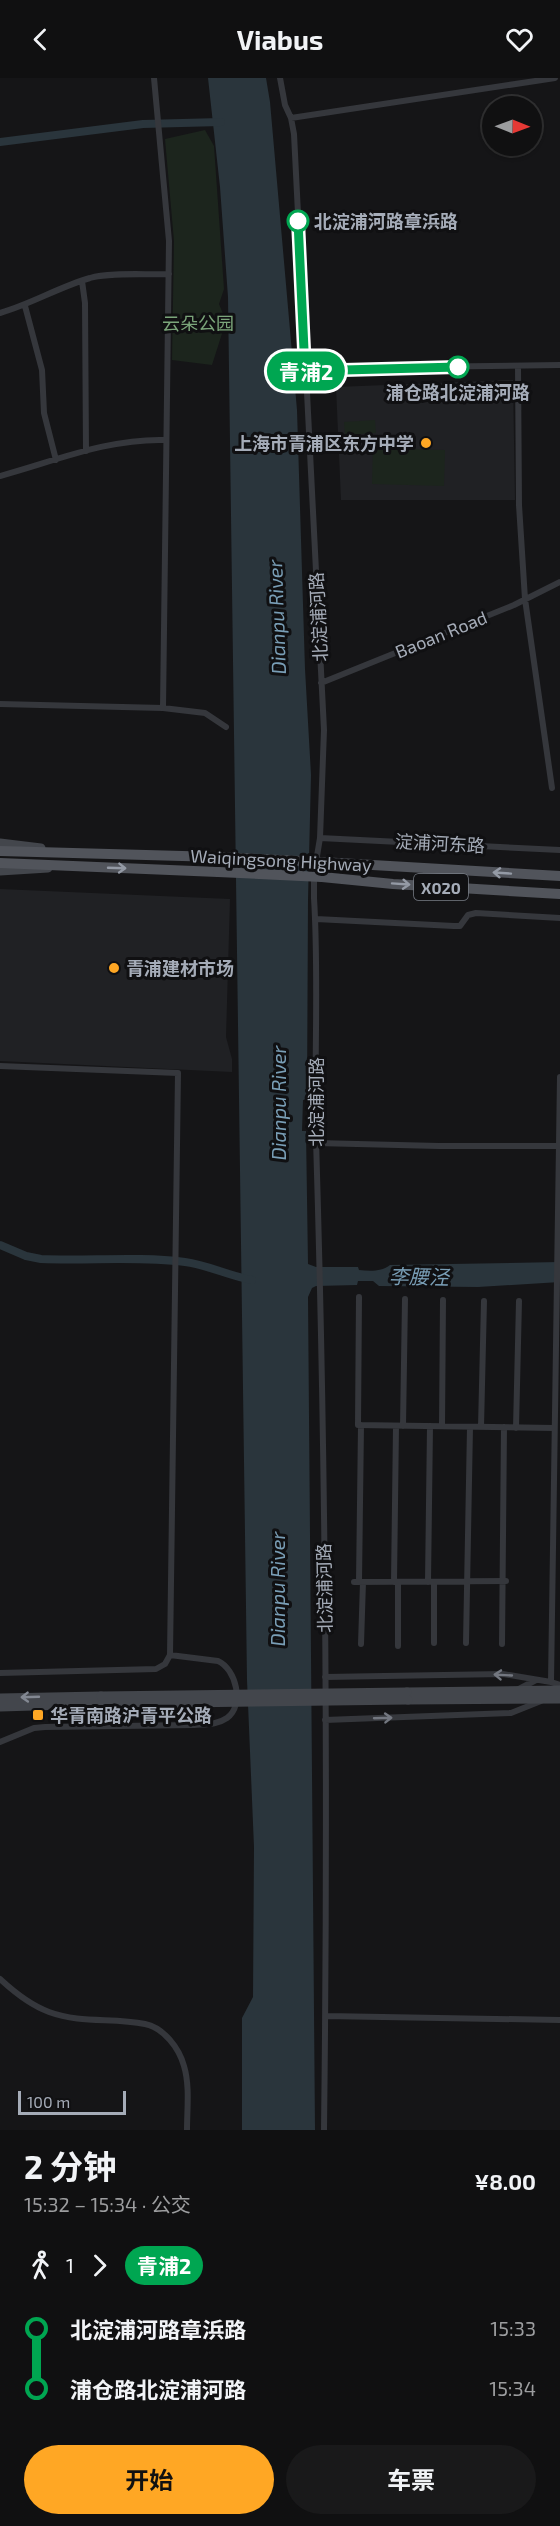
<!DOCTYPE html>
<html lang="zh">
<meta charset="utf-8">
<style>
:root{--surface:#101011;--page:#19191a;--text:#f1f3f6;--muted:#9c9d9f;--line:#303031;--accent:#ffa724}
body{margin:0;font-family:"Exo 2","Noto Sans SC",sans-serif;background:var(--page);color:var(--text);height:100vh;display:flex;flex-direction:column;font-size:22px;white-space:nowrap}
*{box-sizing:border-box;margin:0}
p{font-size:20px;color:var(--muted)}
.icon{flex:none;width:33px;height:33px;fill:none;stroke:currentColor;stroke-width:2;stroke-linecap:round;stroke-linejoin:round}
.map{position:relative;height:2052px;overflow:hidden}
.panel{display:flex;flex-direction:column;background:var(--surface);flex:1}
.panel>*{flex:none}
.badge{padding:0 12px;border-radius:20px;font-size:21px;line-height:39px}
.needle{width:39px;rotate:91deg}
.tools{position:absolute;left:482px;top:18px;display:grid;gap:12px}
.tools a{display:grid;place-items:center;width:60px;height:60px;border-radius:50%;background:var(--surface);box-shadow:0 2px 4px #0004,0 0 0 2px var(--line);font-size:30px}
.scale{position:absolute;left:18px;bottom:15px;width:108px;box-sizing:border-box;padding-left:6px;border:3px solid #a5acb8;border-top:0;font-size:16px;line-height:21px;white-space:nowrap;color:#a5acb8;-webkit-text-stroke:4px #101012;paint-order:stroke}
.map>.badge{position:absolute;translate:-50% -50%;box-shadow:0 0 0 3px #fff}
.legs{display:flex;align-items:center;gap:9px;height:66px;padding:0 24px;font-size:20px}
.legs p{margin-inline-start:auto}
.summary{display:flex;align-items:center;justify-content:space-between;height:102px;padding:0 24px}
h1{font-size:33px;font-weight:700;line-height:45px}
.action{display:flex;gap:12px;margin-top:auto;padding:12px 24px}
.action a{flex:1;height:69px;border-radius:36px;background:var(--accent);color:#111;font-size:24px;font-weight:700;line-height:69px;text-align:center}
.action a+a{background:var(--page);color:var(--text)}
ul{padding:0 24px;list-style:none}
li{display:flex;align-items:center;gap:21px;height:60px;font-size:22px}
li i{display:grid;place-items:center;width:9px;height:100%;margin:0 8px;background:currentColor}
li i::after{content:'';width:15px;height:15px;margin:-8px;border:4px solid;border-radius:50%;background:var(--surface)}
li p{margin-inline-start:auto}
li:first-child i{background:linear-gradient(#0000 50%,currentColor 0)}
li:last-child i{background:linear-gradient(currentColor 50%,#0000 0)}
header{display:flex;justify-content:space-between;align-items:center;height:78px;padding:0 24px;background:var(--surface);font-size:27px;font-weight:700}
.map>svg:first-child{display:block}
</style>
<header><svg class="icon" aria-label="back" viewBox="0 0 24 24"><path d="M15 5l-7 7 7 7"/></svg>Viabus<svg class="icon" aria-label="heart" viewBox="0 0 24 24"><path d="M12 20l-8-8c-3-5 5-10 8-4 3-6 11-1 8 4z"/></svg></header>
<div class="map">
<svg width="560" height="2052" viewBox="0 0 560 2052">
<rect width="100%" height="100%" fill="#151517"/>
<path fill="#202124" d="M 513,302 L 515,422 L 341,422 L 336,309 Z
M 0,811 L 230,821 L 226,959 L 232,981 L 232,994 L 0,983 Z"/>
<path fill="#1c251d" d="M 205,52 L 214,68 L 224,211 L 219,226 L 226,243 L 212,287 L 172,282 L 174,163 L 165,61 Z
M 375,342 L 376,355 L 345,357 L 344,344 Z
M 373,370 L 445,372 L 444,408 L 372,406 Z"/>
<path fill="#2a353c" d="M 208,0 L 266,0 L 270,24 L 297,332 L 305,591 L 311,697 L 308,822 L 307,1021 L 303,1022 L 302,1053 L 306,1053 L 308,1186 L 316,1189 L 358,1189 L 359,1192 C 369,1193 382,1194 390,1187 L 560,1184 L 560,1204 L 478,1209 L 379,1208 L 373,1203 L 358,1203 L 357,1207 L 316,1208 L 312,1210 L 308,1219 L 315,2052 L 242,2052 L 242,1940 L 253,1919 L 254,1769 L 247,1602 L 228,219 L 220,109 Z"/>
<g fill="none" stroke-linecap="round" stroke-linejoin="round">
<path stroke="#2a353c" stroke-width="8" d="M 0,64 L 143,46 L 221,44
M 0,1167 L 26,1178 L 41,1181 C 89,1183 138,1178 185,1184 C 208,1187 229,1198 252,1202"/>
<path stroke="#35373c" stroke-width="6" d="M 280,0 L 285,27 L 291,40 L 294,56 L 324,652 L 320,760 L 314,796 L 314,820 C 319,900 314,981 316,1061 C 326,1391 328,1722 324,2052
M 291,40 L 555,0
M 82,203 L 85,225 L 86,373
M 25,228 L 42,292 L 44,335 L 56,382
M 0,235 C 31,226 59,209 90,200 C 109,194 147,197 169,196
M 518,289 L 519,427 L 525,521 L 552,710
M 305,293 L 411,289 L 560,287
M 0,398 C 55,383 109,360 166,362
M 321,605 L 514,527 L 560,504
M 0,626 L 163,630 L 169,163 L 154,0
M 163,630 L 205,635 L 226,649
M 320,760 L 560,772
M 316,841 L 454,848 L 460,848 L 468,837 L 476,835 L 560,840
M 0,988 L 178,995 L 170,1577 L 165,1586 L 156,1591 L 0,1595
M 316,1065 L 439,1068 L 559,1068
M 359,1219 L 358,1347 L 554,1350
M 403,1348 L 405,1221
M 442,1348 L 443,1222
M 481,1349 L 484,1223
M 516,1350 L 519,1223
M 354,1504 L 506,1503
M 359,1504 L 361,1347
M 394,1504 L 396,1348
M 398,1504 L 398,1568
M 428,1504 L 430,1348
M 434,1565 L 434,1504
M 466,1565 L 470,1349
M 361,1566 L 363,1504
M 502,1566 L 504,1349
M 325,1599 L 503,1596 L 551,1604 L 560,1607
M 551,1604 L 560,999
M 517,1612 L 536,1602
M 325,1642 L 511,1635 L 541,1623
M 0,1664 L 34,1650 L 45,1649 L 194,1647 C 205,1646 217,1647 227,1640 C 245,1627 236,1591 218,1583 L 170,1577
M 0,1901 C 14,1914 30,1927 49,1934 C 82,1946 113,1939 145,1946 C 164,1950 179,1970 184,1988 C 190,2008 187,2031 187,2052
M 326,1938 L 560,1942"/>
<path stroke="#43464c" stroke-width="9" d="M 0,765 L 41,770
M 0,793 L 48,790
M 407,1614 L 560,1612
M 0,1620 L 101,1618
M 408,1622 L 560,1621
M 0,1629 L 102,1626"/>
<path stroke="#51545b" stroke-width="10" d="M 0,773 L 219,779
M 321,784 L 560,798
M 0,785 L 218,794
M 322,799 L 393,806 L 560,816"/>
<path stroke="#43464c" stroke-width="9" d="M 101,1618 L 407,1614
M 102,1626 L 408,1622"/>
<path stroke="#51545b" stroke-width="10" d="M 219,779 L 321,784
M 218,794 L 322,799"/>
</g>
<defs><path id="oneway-shaft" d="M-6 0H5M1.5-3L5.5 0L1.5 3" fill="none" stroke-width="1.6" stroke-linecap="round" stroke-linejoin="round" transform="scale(1.5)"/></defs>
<g stroke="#949aa5">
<use href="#oneway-shaft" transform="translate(117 790) rotate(2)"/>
<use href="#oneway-shaft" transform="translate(502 795) rotate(-176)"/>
<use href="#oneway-shaft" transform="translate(401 806) rotate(4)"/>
</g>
<g stroke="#737780">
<use href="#oneway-shaft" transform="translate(503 1597) rotate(-177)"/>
<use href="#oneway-shaft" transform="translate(383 1640) rotate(-2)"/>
</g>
<use stroke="#838892" href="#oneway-shaft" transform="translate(30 1619) rotate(178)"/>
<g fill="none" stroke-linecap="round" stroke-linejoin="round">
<defs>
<path id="line-1" d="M 298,143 L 305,293 L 458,289"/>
</defs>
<use href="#line-1" stroke="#fff" stroke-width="14"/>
<use href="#line-1" stroke="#00a651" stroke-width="9"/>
</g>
<g fill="#fff" stroke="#00a651" stroke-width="3">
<circle cx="298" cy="143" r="10"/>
<circle cx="458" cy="289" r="10"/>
</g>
<g fill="#ffa724" stroke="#101012" stroke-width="2">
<circle cx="426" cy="365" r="6"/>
<circle cx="114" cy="890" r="6"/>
<rect x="32" y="1631" width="12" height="12" rx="3"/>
</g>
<g text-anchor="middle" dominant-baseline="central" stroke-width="6" stroke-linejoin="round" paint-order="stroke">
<rect fill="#101012" stroke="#787d86" stroke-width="1.5" x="414" y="796" width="54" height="26" rx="4.5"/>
<g font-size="16" font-weight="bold" fill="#a5acb8">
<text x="441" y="809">X020</text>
</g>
<g font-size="18" font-weight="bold" fill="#a5acb8" stroke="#101012" text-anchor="start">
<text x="314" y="143">北淀浦河路章浜路</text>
<text x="458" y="314" text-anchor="middle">浦仓路北淀浦河路</text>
</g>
<g font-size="18" fill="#7ba57a" stroke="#101012">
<text x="198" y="245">云朵公园</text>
</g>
<g font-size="18" font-weight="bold" fill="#a5acb8" stroke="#101012" text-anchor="start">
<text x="414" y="365" text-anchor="end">上海市青浦区东方中学</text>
<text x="126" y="890">青浦建材市场</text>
<text x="50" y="1637">华青南路沪青平公路</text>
</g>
<g font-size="18" fill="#a5acb8" stroke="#101012">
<text transform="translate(318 539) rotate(-93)">北淀浦河路</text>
<text transform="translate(441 556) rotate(-22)">Baoan Road</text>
<text transform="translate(440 765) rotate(3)">淀浦河东路</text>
<text transform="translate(281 782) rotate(3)">Waiqingsong Highway</text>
<text transform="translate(316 1024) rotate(-90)">北淀浦河路</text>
<text transform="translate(324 1510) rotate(-91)">北淀浦河路</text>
</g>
<g font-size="20" font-style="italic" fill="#799eb6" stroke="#101012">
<text transform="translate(276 539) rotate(-92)">Dianpu River</text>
<text transform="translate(278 1025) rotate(-90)">Dianpu River</text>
<text transform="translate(419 1198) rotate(1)">李腰泾</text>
<text transform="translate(277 1511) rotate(-90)">Dianpu River</text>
</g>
</g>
</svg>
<div class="tools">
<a><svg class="needle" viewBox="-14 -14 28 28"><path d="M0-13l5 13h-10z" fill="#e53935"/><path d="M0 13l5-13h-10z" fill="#9c9d9f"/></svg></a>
</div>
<div class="scale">100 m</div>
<b class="badge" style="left:306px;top:293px;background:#00a651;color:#fff">青浦2</b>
</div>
<section class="panel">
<div class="summary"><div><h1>2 分钟</h1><p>15:32 – 15:34 · 公交</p></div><b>¥8.00</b></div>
<div class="legs"><svg class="icon" aria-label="walk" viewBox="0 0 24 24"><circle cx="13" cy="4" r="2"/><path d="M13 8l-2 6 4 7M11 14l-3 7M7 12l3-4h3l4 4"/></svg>1<svg class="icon" aria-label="forward" viewBox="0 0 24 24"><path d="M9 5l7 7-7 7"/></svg><b class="badge" style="background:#00a651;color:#fff">青浦2</b></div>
<ul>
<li><i style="color:#00a651"></i><b>北淀浦河路章浜路</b><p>15:33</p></li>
<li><i style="color:#00a651"></i><b>浦仓路北淀浦河路</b><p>15:34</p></li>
</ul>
<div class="action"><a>开始</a><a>车票</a></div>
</section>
